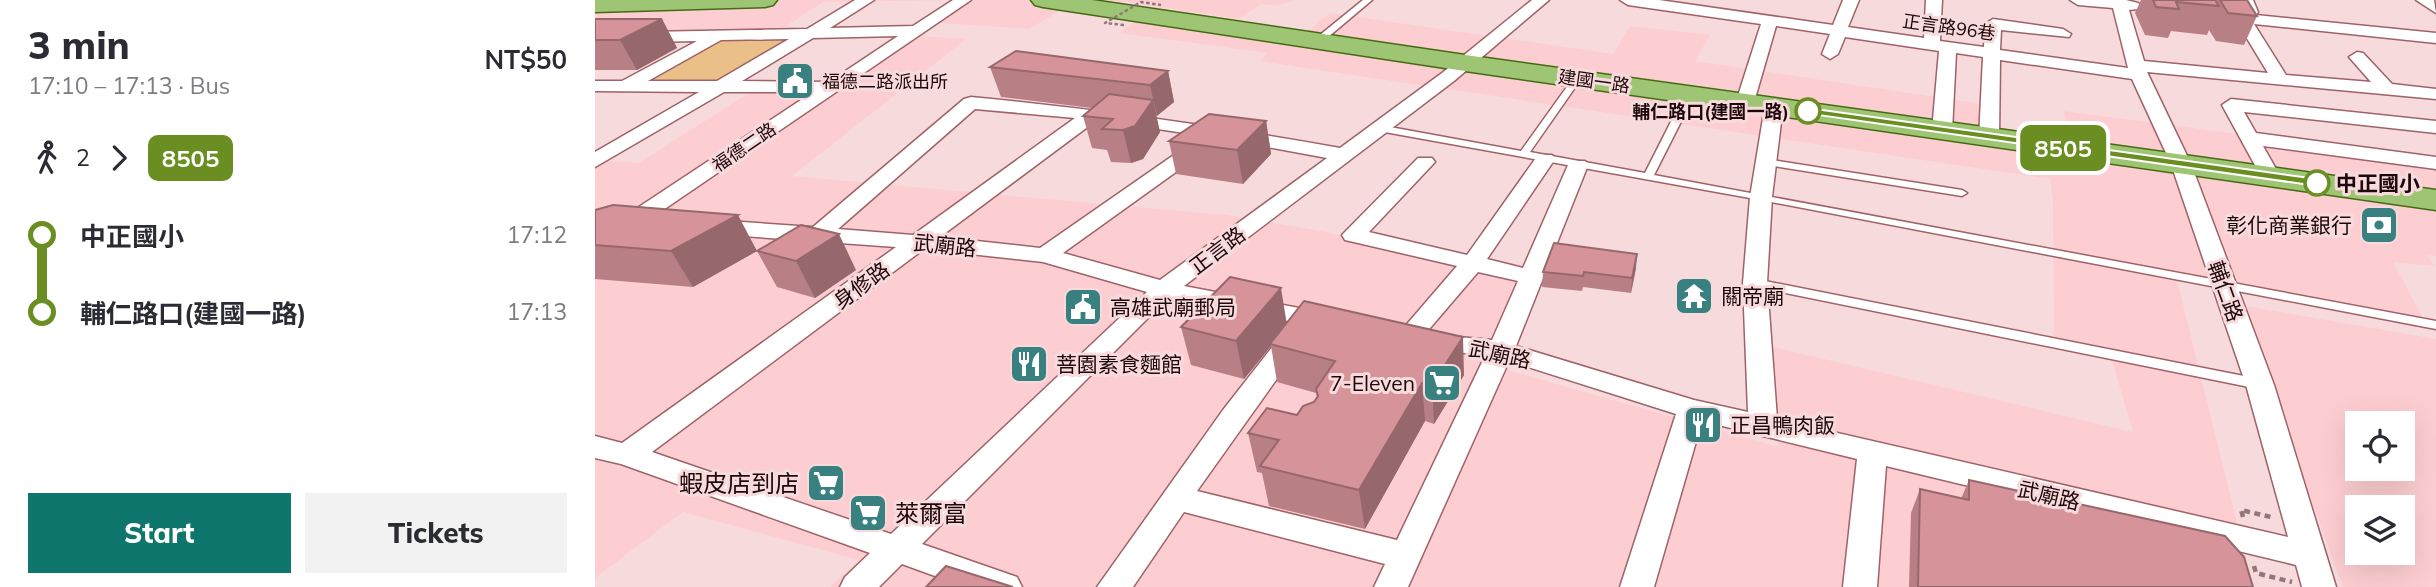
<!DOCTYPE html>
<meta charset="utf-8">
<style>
:root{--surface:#fff;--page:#f2f2f3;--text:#2b2b33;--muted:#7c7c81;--accent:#0f766e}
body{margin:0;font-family:Mulish,"Noto Sans TC",sans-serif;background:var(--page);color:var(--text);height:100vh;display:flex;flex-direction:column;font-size:26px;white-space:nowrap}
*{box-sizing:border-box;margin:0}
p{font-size:23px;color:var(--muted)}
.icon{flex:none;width:38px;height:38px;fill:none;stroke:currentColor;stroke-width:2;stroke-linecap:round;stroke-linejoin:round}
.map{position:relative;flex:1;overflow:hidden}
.side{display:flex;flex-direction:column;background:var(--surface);width:595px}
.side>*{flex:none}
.badge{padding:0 14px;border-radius:10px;font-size:24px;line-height:46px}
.buttons{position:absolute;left:1750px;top:411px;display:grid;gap:14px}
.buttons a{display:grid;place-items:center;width:70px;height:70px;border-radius:0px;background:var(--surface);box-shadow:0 7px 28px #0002;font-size:35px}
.map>.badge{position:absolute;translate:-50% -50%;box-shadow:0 0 0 4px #fff}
.legs{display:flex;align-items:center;gap:10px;height:77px;padding:0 28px;font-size:23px}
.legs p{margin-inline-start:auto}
.overview{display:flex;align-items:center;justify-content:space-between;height:119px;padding:0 28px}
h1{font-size:38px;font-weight:800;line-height:52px}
.action{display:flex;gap:14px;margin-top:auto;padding:14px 28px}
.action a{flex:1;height:80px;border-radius:0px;background:var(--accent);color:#fff;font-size:28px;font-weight:800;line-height:80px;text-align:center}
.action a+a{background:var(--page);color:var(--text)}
ul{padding:0 28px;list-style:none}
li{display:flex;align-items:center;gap:24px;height:77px;font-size:26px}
li i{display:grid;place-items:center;width:10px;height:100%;margin:0 9px;background:currentColor}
li i::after{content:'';width:18px;height:18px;margin:-9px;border:5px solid;border-radius:50%;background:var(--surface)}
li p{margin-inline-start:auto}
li:first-child i{background:linear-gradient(#0000 50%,currentColor 0)}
li:last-child i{background:linear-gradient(currentColor 50%,#0000 0)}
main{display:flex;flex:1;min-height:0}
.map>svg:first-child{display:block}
</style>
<main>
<section class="side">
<div class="overview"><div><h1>3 min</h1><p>17:10 – 17:13 · Bus</p></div><b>NT$50</b></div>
<div class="legs"><svg class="icon" aria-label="walk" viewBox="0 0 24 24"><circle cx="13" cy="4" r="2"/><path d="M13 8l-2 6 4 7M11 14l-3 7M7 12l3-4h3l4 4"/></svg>2<svg class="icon" aria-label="forward" viewBox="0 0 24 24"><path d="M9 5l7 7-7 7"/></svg><b class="badge" style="background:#6b8e23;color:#fff">8505</b></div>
<ul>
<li><i style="color:#6b8e23"></i><b>中正國小</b><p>17:12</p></li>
<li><i style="color:#6b8e23"></i><b>輔仁路口(建國一路)</b><p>17:13</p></li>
</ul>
<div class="action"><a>Start</a><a>Tickets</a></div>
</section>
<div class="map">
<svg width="1841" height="587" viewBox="0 0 1841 587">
<rect width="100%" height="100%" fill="#f7dadc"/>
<path fill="#fdced1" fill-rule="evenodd" d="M 0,0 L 699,0 L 682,6 L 666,4 L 644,19 L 530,2 L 506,14 L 470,8 L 434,29 L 332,22 L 361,0 L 228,2 L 188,28 L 0,35 Z
M 735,13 L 1018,54 L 1035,26 L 1115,35 L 1100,61 L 1401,106 L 1403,127 L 1475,141 L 1469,111 L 1841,160 L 1841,256 L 1832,255 L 1840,266 L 1798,262 L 1828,318 L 1580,272 L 1658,587 L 235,587 L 264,560 L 88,512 L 0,578 L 0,160 L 44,163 L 155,92 L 217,92 L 308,35 L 371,39 L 197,176 L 631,215 L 731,232 L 941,287 L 909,369 L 1183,447 L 1174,346 L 1538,432 L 1513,347 L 1459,337 L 1458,202 L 1455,179 L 664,61 L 673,53 L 524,33 L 543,20 L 698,43 Z
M 1645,305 L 1841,339 L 1841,587 L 1748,587 ZM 1762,424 L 1808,424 L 1808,469 L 1762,469 ZM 1762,508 L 1808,508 L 1808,553 L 1762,553 Z"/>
<path fill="#eac088" d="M 203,37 L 124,83 L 43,83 L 125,38 Z"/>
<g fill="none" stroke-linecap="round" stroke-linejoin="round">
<defs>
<path id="lane" d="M 768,0 L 777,0 L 726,43 L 720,43 L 720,39 Z
M 982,76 L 986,79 L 935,152 L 1050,173 L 1090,94 L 1095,91 L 1100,94 L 1059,175 L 1841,321 L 1841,329 L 1166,200 L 784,131 L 779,128 L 784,125 L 926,151 L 979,77 Z
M 1170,159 L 1367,190 L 1372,193 L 1367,196 L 1166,164 L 1166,160 Z
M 1160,279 L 1664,379 L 1669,381 L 1671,384 L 1669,387 L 1664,389 L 1156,286 L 1154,283 Z"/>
<path id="street" d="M 260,0 L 279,0 L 235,28 L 318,26 L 358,0 L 376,0 L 8,251 L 0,253 L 0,236 L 218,92 L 129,92 L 0,167 L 0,152 L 104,92 L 0,91 L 0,81 L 27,81 L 102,41 L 0,43 L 0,33 L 212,29 ZM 303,36 L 234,82 L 147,81 L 218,38 ZM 194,39 L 122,81 L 53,81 L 126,40 Z
M 937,0 L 954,0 L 859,81 L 589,286 L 741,315 L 745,321 L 741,327 L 732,329 L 574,297 L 327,544 L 422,577 L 427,587 L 370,587 L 307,564 L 284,587 L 245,587 L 250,577 L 275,553 L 26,464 L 0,458 L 0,436 L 27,443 L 301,247 L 119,234 L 111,232 L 108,227 L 111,222 L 119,220 L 218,227 L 369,99 L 376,97 C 500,109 622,126 745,148 L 847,73 ZM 380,109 L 480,118 L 318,235 L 243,229 ZM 502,120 L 623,138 L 732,158 L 565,280 L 468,253 L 613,149 L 616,145 L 613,141 L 599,141 L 445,248 L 345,237 ZM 329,249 L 448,262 L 552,292 L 296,534 L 57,452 Z
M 1025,0 L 1064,0 L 1238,25 L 1248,0 L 1264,0 L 1253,27 L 1329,38 L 1331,0 L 1347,0 L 1345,41 L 1389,47 L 1390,24 L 1398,19 L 1468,29 L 1476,34 L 1474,37 L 1406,30 L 1405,50 L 1533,68 L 1518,8 L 1483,5 L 1475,0 L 1531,0 L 1543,3 L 1546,6 L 1543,9 L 1534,10 L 1549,61 L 1673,73 L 1642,22 L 1623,19 L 1621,16 L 1629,11 L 1647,10 L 1642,0 L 1658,0 L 1663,12 L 1661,15 L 1841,33 L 1841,43 L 1659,24 L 1691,75 L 1776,82 L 1754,57 L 1762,52 L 1768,53 L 1797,84 L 1841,89 L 1841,99 L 1552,72 L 1596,164 L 1679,385 L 1741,587 L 1707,587 L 1701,565 L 1291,466 L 1282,587 L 1248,587 L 1262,459 L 1107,421 L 1059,587 L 1025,587 L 1081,414 L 914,361 L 813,587 L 779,587 L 790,564 L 589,512 L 538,587 L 502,587 L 628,410 L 689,332 L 698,330 L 707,332 L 711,338 L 602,491 L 802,540 L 890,356 L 827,347 L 824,342 L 813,346 L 804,344 L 800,338 L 862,266 L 750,240 L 747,235 L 823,158 L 837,158 L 840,162 L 774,232 L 872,255 L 943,155 L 957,155 L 960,159 L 892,259 L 928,268 L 973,165 L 976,161 L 990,161 L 993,165 L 921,346 L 1099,400 L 1153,412 L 1148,283 L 1155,197 L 1170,106 L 1179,100 L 1188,106 L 1177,197 L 1172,283 L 1182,419 L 1693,537 L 1651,385 L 1576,164 L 1537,79 L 1405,60 L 1404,138 L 1394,144 L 1384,138 L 1388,57 L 1361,53 L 1357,131 L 1347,137 L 1337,131 L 1344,51 L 1250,37 L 1243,54 L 1235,59 L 1227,54 L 1235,34 L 1181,26 L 1159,102 L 1150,108 L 1141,102 L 1166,24 L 1033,5 ZM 883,272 L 923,281 L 897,340 L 830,334 Z
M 1821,0 L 1839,0 L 1841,13 Z
M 1636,99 L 1841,121 L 1841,133 L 1649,112 L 1661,133 L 1841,157 L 1841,169 L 1668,146 L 1685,176 L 1682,180 L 1668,180 L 1627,105 Z"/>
<path id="primary" d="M 0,0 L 182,0 L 178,5 L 170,7 L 0,12 Z
M 436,0 L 497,0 L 870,55 L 1841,190 L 1841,210 L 870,71 L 448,7 L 440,5 Z"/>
</defs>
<use href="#lane" stroke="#9e6267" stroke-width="3"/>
<use href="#street" stroke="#9e6267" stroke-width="3"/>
<use href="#primary" stroke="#466a12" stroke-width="3"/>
<path stroke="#91777a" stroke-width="4.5" stroke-dasharray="6 4.5" stroke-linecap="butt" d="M 1648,517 L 1646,510 L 1676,517
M 1659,566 L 1661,573 L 1697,582"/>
<use href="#lane" fill="#fff" fill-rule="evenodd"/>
<use href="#street" fill="#fff" fill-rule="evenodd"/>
<use href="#primary" fill="#9dc573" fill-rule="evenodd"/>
<path stroke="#91777a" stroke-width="2.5" stroke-dasharray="3.5 2.5" stroke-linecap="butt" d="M 529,25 L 510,23 L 546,2 L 566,5"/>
</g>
<path fill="#b87f84" d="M 1546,0 L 1652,0 L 1662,16 L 1649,45 L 1621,41 L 1614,30 L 1612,35 L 1576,31 L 1573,38 L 1550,35 L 1540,13 Z
M 0,19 L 67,19 L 82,48 L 42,70 L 0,70 Z
M 395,67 L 573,71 L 579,102 L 561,116 L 565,132 L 548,159 L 536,163 L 516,162 L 512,150 L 497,148 L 488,116 L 497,108 L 406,97 Z
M 671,121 L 676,154 L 648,184 L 581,174 L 574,141 Z
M 0,210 L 162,251 L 98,287 L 0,279 Z
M 162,251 L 261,270 L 220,298 L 182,287 Z
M 1041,268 L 1036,293 L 988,287 L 987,291 L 947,287 L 948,272 Z
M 692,323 L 869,375 L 839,424 L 830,421 L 770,529 L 674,506 L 667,473 L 662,472 L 653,433 L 702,415 L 719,402 L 722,397 L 721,393 L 682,382 L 676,346 L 649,379 L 596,365 L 586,327 Z
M 1374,480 L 1658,587 L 1314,587 L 1316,513 L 1325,489 L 1366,499 Z"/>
<path fill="#96686c" d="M 67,19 L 82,48 L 42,70 L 25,40 Z
M 573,71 L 579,102 L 562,116 L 555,85 Z
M 558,100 L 565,132 L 548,159 L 536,163 L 528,130 Z
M 671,121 L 676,154 L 648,184 L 642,150 Z
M 143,215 L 162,251 L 98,287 L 76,251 Z
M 244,234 L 261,270 L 220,298 L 201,261 Z
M 1042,254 L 1041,268 L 1036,293 L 1037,278 Z
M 686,288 L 692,325 L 675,344 L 676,346 L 649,379 L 641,341 Z
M 868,337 L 869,375 L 839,424 L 837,385 Z
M 827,383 L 830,421 L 770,529 L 764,490 Z"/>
<path fill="#d6949a" stroke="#96686c" stroke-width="2" d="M 1558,0 L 1620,0 L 1624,6 L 1581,2 L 1584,9 L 1561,7 Z
M 1625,0 L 1652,0 L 1662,16 L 1633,13 Z
M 0,19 L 67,19 L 25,40 L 0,40 Z
M 421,51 L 573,71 L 555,85 L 395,67 Z
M 514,94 L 558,100 L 540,126 L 528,130 L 507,129 L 518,119 L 488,116 Z
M 614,114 L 671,121 L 642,150 L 574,141 Z
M 18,205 L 143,215 L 76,251 L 0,245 L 0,210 Z
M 206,225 L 244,234 L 201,261 L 162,251 Z
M 959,243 L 1042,254 L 1037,278 L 989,272 L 988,276 L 948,272 Z
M 635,277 L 686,288 L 641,341 L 586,327 Z
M 709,301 L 868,337 L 837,385 L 827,383 L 764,490 L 665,466 L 684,440 L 653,433 L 672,408 L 702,415 L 708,406 L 719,402 L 723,396 L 721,389 L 740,361 L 675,344 Z
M 1374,480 L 1630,536 L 1649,557 L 1658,587 L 1323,587 L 1325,489 L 1374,500 Z
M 351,566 L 418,587 L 331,587 Z"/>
<path fill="#6b8e23" stroke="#fff" stroke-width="2" d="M 1213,108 L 1722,179 L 1728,183 L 1722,186 L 1209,113 L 1209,109 Z"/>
<defs>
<symbol id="civic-square" viewBox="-11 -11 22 22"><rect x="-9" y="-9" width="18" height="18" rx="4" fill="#388180" stroke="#f7dadc"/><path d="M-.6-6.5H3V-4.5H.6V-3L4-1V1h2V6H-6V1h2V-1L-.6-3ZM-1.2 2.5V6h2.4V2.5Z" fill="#fff"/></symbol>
<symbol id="bank-square" viewBox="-11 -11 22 22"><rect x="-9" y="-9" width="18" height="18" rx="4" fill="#388180" stroke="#f7dadc"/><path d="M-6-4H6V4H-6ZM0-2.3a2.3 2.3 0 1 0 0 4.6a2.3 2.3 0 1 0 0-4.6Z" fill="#fff"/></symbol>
<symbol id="temple-square" viewBox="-11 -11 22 22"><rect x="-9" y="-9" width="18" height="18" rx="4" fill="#388180" stroke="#f7dadc"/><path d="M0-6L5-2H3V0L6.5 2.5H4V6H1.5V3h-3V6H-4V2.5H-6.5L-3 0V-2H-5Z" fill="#fff"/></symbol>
<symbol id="restaurant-square" viewBox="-11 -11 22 22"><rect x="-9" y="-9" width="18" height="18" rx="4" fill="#388180" stroke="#f7dadc"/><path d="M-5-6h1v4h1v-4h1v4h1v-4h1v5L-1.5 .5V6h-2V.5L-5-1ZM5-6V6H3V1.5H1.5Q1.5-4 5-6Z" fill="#fff"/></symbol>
<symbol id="supermarket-square" viewBox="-11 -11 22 22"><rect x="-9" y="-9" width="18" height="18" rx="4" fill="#388180" stroke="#f7dadc"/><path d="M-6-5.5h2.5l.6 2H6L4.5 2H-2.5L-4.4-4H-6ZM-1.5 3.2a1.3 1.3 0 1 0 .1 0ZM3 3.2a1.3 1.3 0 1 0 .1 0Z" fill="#fff"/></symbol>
</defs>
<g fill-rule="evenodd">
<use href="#civic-square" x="178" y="59" width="44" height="44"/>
<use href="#bank-square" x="1762" y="203" width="44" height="44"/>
<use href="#temple-square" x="1077" y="274" width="44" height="44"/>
<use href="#civic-square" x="466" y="285" width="44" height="44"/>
<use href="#restaurant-square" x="412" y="342" width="44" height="44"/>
<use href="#supermarket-square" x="825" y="361" width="44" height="44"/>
<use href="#restaurant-square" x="1086" y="403" width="44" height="44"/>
<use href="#supermarket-square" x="209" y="461" width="44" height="44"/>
<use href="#supermarket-square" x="251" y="491" width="44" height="44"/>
</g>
<g fill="#fff" stroke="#6b8e23" stroke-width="3.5">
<circle cx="1213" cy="111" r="12"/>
<circle cx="1722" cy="183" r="12"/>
</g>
<g text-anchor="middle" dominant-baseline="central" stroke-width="6" stroke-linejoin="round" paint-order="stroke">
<g font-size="18" fill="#1e080b" stroke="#f7dadc">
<text transform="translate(1354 27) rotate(8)">正言路96巷</text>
<text transform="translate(999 81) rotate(8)">建國一路</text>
<text transform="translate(149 147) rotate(-34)">福德二路</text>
</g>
<g font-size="18" fill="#1e080b" stroke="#f7dadc" text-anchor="start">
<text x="227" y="81">福德二路派出所</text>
</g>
<g font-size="18" font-weight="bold" fill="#1e080b" stroke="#f7dadc" text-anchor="end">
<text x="1194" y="111">輔仁路口(建國一路)</text>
</g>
<g font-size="21" font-weight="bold" fill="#1e080b" stroke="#f7dadc" text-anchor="start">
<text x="1741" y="183">中正國小</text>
</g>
<g font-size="21" fill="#1e080b" stroke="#f7dadc" text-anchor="start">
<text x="1757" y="225" text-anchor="end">彰化商業銀行</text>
<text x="1126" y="296">關帝廟</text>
<text x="515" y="307">高雄武廟郵局</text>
<text x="461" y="364">菩園素食麵館</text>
<text x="820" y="383" text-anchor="end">7-Eleven</text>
<text x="1135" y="425">正昌鴨肉飯</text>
</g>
<g font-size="21" fill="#1e080b" stroke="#f7dadc">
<text transform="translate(350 245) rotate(6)">武廟路</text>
<text transform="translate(622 250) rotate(-37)">正言路</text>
<text transform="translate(266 285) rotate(-36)">身修路</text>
<text transform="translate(1631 291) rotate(70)">輔仁路</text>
<text transform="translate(905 354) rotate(12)">武廟路</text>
<text transform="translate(1454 495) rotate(13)">武廟路</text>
</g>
<g font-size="24" fill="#1e080b" stroke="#f7dadc" text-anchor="end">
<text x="204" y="483">蝦皮店到店</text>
<text x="300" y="513" text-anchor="start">萊爾富</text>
</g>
</g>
</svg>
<div class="buttons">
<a><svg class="icon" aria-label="locate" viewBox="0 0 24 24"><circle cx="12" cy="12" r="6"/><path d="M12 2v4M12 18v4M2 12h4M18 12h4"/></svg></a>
<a><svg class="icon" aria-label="layers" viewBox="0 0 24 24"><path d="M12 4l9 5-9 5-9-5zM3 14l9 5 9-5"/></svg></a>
</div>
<b class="badge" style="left:1468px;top:148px;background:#6b8e23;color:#fff">8505</b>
</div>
</main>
